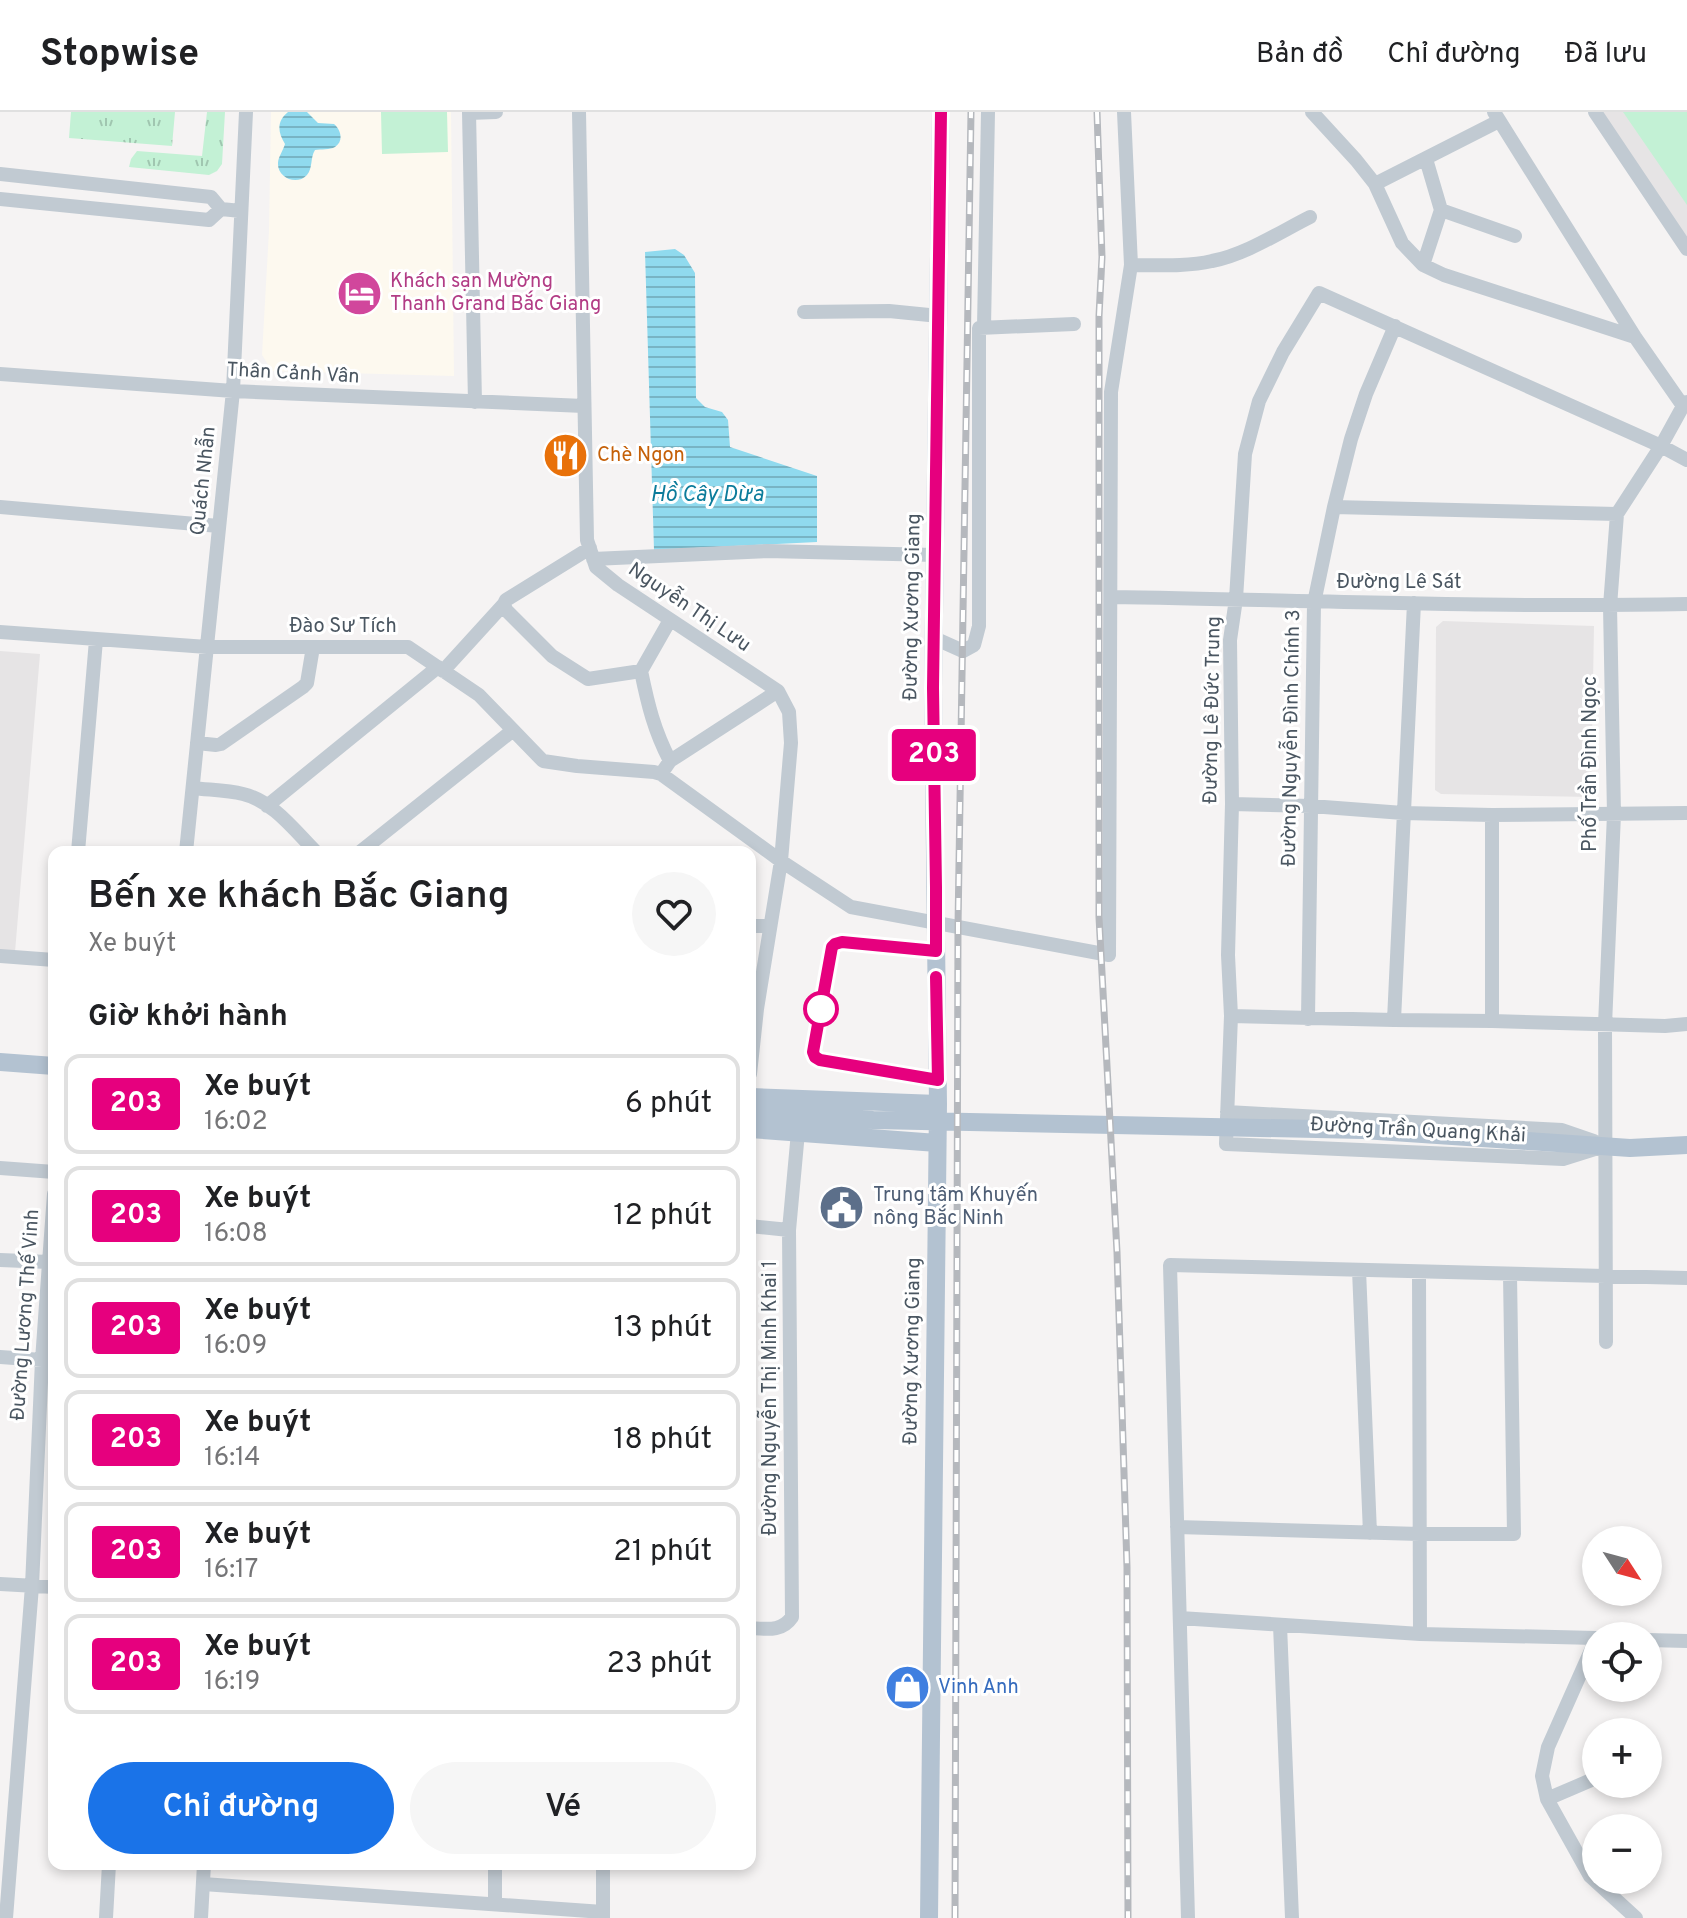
<!DOCTYPE html>
<html lang="vi">
<meta charset="utf-8">
<style>
:root{--surface:#fff;--page:#f6f6f6;--text:#202124;--muted:#757577;--line:#e0e0e0;--accent:#1a73e8}
body{margin:0;font-family:Overpass,sans-serif;background:var(--page);color:var(--text);height:100vh;display:flex;flex-direction:column;font-size:30px;white-space:nowrap}
*{box-sizing:border-box;margin:0}
p{font-size:26px;color:var(--muted)}
.icon{flex:none;width:44px;height:44px;fill:none;stroke:currentColor;stroke-width:2;stroke-linecap:round;stroke-linejoin:round}
.map{position:relative;flex:1;overflow:hidden}
.panel{position:absolute;left:48px;top:734px;width:708px;height:1024px;display:flex;flex-direction:column;background:var(--surface);border-radius:16px;box-shadow:0 4px 12px #0003}
.panel>*{flex:none}
.badge{padding:0 16px;border-radius:6px;font-size:28px;line-height:52px}
.needle{width:52px;rotate:126deg}
.controls{position:absolute;left:1582px;top:1414px;display:grid;gap:16px}
.controls a{display:grid;place-items:center;width:80px;height:80px;border-radius:50%;background:var(--surface);box-shadow:0 4px 12px #0003;font-size:40px}
.map>.badge{position:absolute;translate:-50% -50%;box-shadow:0 0 0 4px #fff}
h2{padding:0 40px;font-size:30px;line-height:72px}
.round{display:grid;place-items:center;flex:none;width:84px;height:84px;border-radius:42px;background:var(--page)}
.summary{display:flex;align-items:center;justify-content:space-between;height:136px;padding:0 40px}
h1{font-size:38px;font-weight:600;line-height:60px}
.button{display:flex;gap:16px;margin-top:auto;padding:16px 40px}
.button a{flex:1;height:92px;border-radius:48px;background:var(--accent);color:#fff;font-size:32px;font-weight:600;line-height:92px;text-align:center}
.button a+a{background:var(--page);color:var(--text)}
ul{padding:0;list-style:none}
li{display:flex;align-items:center;gap:24px;height:100px;margin:0 16px 12px;padding:0 24px;border:4px solid var(--line);border-radius:16px}
li div{flex:1}
li b{display:block;font-size:30px}
li em{font-style:normal}
li .badge{min-width:88px;font-weight:700;text-align:center}
header{display:flex;align-items:center;gap:48px;box-sizing:border-box;height:112px;padding:0 40px;background:var(--surface);border-bottom:2px solid var(--line)}
header strong{font-size:38px}
nav{display:flex;gap:44px;margin-inline-start:auto;font-size:28px}
.map>svg:first-child{display:block}
</style>
<header>
<strong>Stopwise</strong>
<nav><a>Bản đồ</a><a>Chỉ đường</a><a>Đã lưu</a></nav>
</header>
<div class="map">
<svg width="1687" height="1806" viewBox="0 0 1687 1806">
<defs>
<pattern id="grass-tufts" width="24" height="20" patternUnits="userSpaceOnUse" patternTransform="scale(2)"><rect width="24" height="20" fill="#c3f1d5"/><path d="M3 7l-1-3M5 7V3M7 7l1-3M15 17l-1-3M17 17v-4M19 17l1-3" fill="none" stroke="#a0c6b0"/></pattern>
<pattern id="water-rules" width="6" height="5" patternUnits="userSpaceOnUse" patternTransform="scale(2)"><rect width="6" height="5" fill="#90daee"/><path d="M0 2.5h6" fill="none" stroke="#78b4c4"/></pattern>
</defs>
<rect width="100%" height="100%" fill="#f5f3f3"/>
<path fill="#fdf9ef" d="M 271,0 L 451,0 L 454,264 L 272,259 L 262,243 L 269,119 Z"/>
<path fill="#e6e4e5" d="M 1602,0 L 1687,0 L 1687,128 Z
M 1443,509 L 1594,514 L 1591,685 L 1441,682 L 1435,678 L 1436,515 Z
M 0,539 L 40,542 L 15,840 L 0,839 Z"/>
<path fill="url(#grass-tufts)" d="M 71,0 L 175,0 L 172,34 L 69,26 Z
M 207,0 L 225,0 L 222,52 L 217,59 L 209,63 L 129,55 L 131,47 L 137,39 L 202,44 Z"/>
<path fill="#c3f1d5" d="M 381,0 L 447,0 L 448,40 L 382,42 Z
M 1623,0 L 1687,0 L 1687,93 Z"/>
<path fill="url(#water-rules)" d="M 288,0 L 307,0 L 318,11 L 334,12 C 341,18 344,29 335,35 C 330,38 321,37 315,38 C 310,46 313,56 307,63 C 297,74 277,66 278,51 C 278,45 283,39 285,32 C 278,20 276,10 288,0 Z
M 675,137 L 684,143 L 695,161 L 696,286 L 705,295 L 722,300 L 728,308 L 730,335 L 817,364 L 817,430 L 654,438 L 645,140 Z"/>
<g fill="none" stroke-linecap="round" stroke-linejoin="round">
<path stroke="#c1cad2" stroke-width="14" d="M 469,0 L 475,290
M 579,0 L 587,428 L 596,455 L 618,473 L 778,579 L 789,600 L 791,631 L 781,749 L 757,897 L 750,962
M 1312,0 L 1356,48 L 1375,72 L 1402,131 L 1423,153 L 1444,163 L 1635,225
M 1494,0 L 1635,225 L 1683,294
M 1595,0 L 1687,137
M 469,1 L 496,0
M 0,62 L 211,85 L 221,97
M 1375,72 L 1499,9
M 0,87 L 209,108 L 221,97 L 241,99
M 1441,98 L 1515,124
M 1131,153 C 1158,153 1186,155 1212,149 C 1245,143 1280,120 1310,105
M 1423,153 L 1441,98 L 1426,47
M 804,200 L 889,199 L 939,204
M 984,215 L 988,0
M 0,262 L 233,279 L 584,294
M 0,395 L 219,414
M 1334,395 L 1617,402
M 590,436 L 506,488 L 504,492 L 506,498 L 552,544 L 588,567 L 641,559 L 670,508
M 593,447 L 767,439 L 935,443
M 1111,485 C 1303,488 1495,496 1687,492
M 0,520 L 207,535 L 408,535 L 479,583 L 543,649 L 577,654 L 654,660 L 661,662 L 781,749 L 851,795 L 1109,843 L 1111,280 L 1131,153 L 1124,0
M 934,526 L 963,539 L 974,533 L 979,514 L 979,216 L 1074,212
M 443,559 L 504,492
M 641,559 C 648,593 654,618 670,649
M 197,631 L 216,633 L 221,632 L 303,575 L 307,571 L 313,535
M 661,662 L 670,649 L 778,579
M 193,676 C 209,678 227,678 243,682 C 273,689 295,719 316,740
M 1232,692 L 1311,694 L 1403,701 L 1492,703 L 1687,701
M 267,694 L 438,555
M 78,740 L 96,528
M 186,740 L 233,279 L 246,0
M 360,740 L 512,619
M 750,814 L 769,814
M 0,844 L 54,848
M 1231,904 L 1394,908 L 1492,909 L 1665,914 L 1687,912
M 1308,907 L 1314,491 L 1334,395 L 1351,327 L 1366,282 L 1395,214
M 1394,908 L 1414,491
M 1492,909 L 1492,703
M 1227,1000 L 1562,1018 L 1594,1029
M 1598,1036 L 1563,1047 L 1226,1032 L 1231,904 L 1228,843 L 1232,692 L 1230,528 L 1236,487 L 1245,342 L 1259,289 L 1283,240 L 1319,181 L 1661,334 L 1687,348
M 0,1056 L 54,1060
M 750,1114 L 789,1118
M 0,1148 L 49,1150
M 1359,1158 L 1370,1421
M 1606,1230 L 1605,913 L 1614,702 L 1610,494 L 1617,402 L 1661,334 L 1683,294 L 1687,290
M 0,1245 L 42,1248
M 1177,1415 L 1420,1422 L 1514,1422 L 1510,1163
M 0,1472 L 54,1475
M 1180,1506 L 1420,1522 L 1419,1160
M 1280,1513 L 1292,1806
M 750,1516 C 767,1517 782,1520 792,1505 L 789,1118 L 798,1020
M 1420,1522 L 1596,1526
M 1596,1527 L 1548,1635 L 1542,1664 L 1547,1687 L 1590,1764 L 1636,1806
M 1648,1528 L 1687,1529
M 1547,1687 L 1596,1666
M 203,1772 L 603,1800
M 495,1792 L 495,1752
M 6,1806 L 32,1474 L 42,1248 L 54,1082
M 106,1806 L 109,1752
M 201,1806 L 204,1752
M 603,1806 L 603,1752
M 1188,1806 L 1170,1153 L 1687,1166"/>
<path stroke="#b3c2d1" stroke-width="18" d="M 0,950 L 54,954
M 750,985 L 938,992
M 750,1000 L 873,1008 L 1363,1018 L 1630,1036 L 1687,1033
M 750,1017 L 937,1031
M 929,1806 L 938,992 L 933,576 L 941,0"/>
<defs>
<path id="rail" d="M 1097,0 L 1102,145 L 1099,204 L 1099,805 L 1117,1140 L 1127,1455 L 1128,1806
M 955,1806 L 958,814 L 971,0"/>
</defs>
<use href="#rail" stroke="#b5b8bd" stroke-width="7"/>
<use href="#rail" stroke="#fff" stroke-width="4" stroke-dasharray="12" stroke-linecap="butt"/>
</g>
<g fill="none" stroke-linecap="round" stroke-linejoin="round">
<defs>
<path id="line" d="M 936,865 L 938,968 L 820,948 L 815,945 L 813,940 L 832,835 L 835,832 L 842,830 L 936,839 L 936,775 L 933,576 L 941,0"/>
</defs>
<use href="#line" stroke="#fff" stroke-width="18"/>
<use href="#line" stroke="#e6007e" stroke-width="12"/>
</g>
<defs>
<symbol id="hotel-disc" viewBox="-11 -11 22 22"><circle r="9.5" fill="#d1479c" stroke="#fff"/><path d="M-6-4.5h1.5V1H6V5H4.5V3h-9V5H-6ZM-4 0a1.8 1.8 0 1 1 3.6 0ZM.5 0V-2.5h3Q6-2.5 6 0Z" fill="#fff"/></symbol>
<symbol id="restaurant-disc" viewBox="-11 -11 22 22"><circle r="9.5" fill="#e8710a" stroke="#fff"/><path d="M-5-6h1v4h1v-4h1v4h1v-4h1v5L-1.5 .5V6h-2V.5L-5-1ZM5-6V6H3V1.5H1.5Q1.5-4 5-6Z" fill="#fff"/></symbol>
<symbol id="civic-disc" viewBox="-11 -11 22 22"><circle r="9.5" fill="#5c6f8a" stroke="#fff"/><path d="M-.6-6.5H3V-4.5H.6V-3L4-1V1h2V6H-6V1h2V-1L-.6-3ZM-1.2 2.5V6h2.4V2.5Z" fill="#fff"/></symbol>
<symbol id="shop-disc" viewBox="-11 -11 22 22"><circle r="9.5" fill="#3f7fe0" stroke="#fff"/><path d="M-5-2.5h2.3a2.7 3.5 0 0 1 5.4 0H5L5.5 6h-11ZM-1.5-2.5h3a1.5 2.3 0 0 0-3 0Z" fill="#fff"/></symbol>
</defs>
<g fill-rule="evenodd">
<use href="#hotel-disc" x="334" y="156" width="51" height="51"/>
<use href="#restaurant-disc" x="540" y="318" width="51" height="51"/>
<use href="#civic-disc" x="816" y="1070" width="51" height="51"/>
<use href="#shop-disc" x="882" y="1550" width="51" height="51"/>
</g>
<circle fill="#fff" stroke="#e6007e" stroke-width="4" cx="821" cy="897" r="16"/>
<g text-anchor="middle" dominant-baseline="central" stroke-width="6" stroke-linejoin="round" paint-order="stroke">
<g font-size="20" fill="#b23c85" stroke="#fff" text-anchor="start">
<text x="390" y="170">Khách sạn Mường<tspan x="390" dy="23">Thanh Grand Bắc Giang</tspan></text>
</g>
<g font-size="20" fill="#4a5661" stroke="#fff">
<text transform="translate(293 262) rotate(3)">Thân Cảnh Vân</text>
<text transform="translate(204 369) rotate(-84)">Quách Nhẫn</text>
<text x="1399" y="471">Đường Lê Sát</text>
<text transform="translate(913 495) rotate(-89)">Đường Xương Giang</text>
<text transform="translate(689 496) rotate(34)">Nguyễn Thị Lưu</text>
<text x="343" y="515">Đào Sư Tích</text>
<text transform="translate(1213 598) rotate(-89)">Đường Lê Đức Trung</text>
<text transform="translate(1292 626) rotate(-89)">Đường Nguyễn Đình Chính 3</text>
<text transform="translate(1591 652) rotate(-90)">Phố Trần Đình Ngọc</text>
<text transform="translate(1418 1019) rotate(3)">Đường Trần Quang Khải</text>
<text transform="translate(26 1203) rotate(-86)">Đường Lương Thế Vinh</text>
<text transform="translate(913 1239) rotate(-89)">Đường Xương Giang</text>
<text transform="translate(771 1286) rotate(-90)">Đường Nguyễn Thị Minh Khai 1</text>
</g>
<g font-size="20" fill="#c56008" stroke="#fff" text-anchor="start">
<text x="597" y="344">Chè Ngon</text>
</g>
<g font-size="20" fill="#4e5e75" stroke="#fff" text-anchor="start">
<text x="873" y="1084">Trung tâm Khuyến<tspan x="873" dy="23">nông Bắc Ninh</tspan></text>
</g>
<g font-size="20" fill="#366cbe" stroke="#fff" text-anchor="start">
<text x="938" y="1576">Vinh Anh</text>
</g>
<g font-size="22" font-style="italic" fill="#0c7c9b" stroke="#fff">
<text x="707" y="383">Hồ Cây Dừa</text>
</g>
</g>
</svg>
<div class="controls">
<a><svg class="needle" viewBox="-14 -14 28 28"><path d="M0-13l5 13h-10z" fill="#e53935"/><path d="M0 13l5-13h-10z" fill="#757577"/></svg></a>
<a><svg class="icon" aria-label="locate" viewBox="0 0 24 24"><circle cx="12" cy="12" r="6"/><path d="M12 2v4M12 18v4M2 12h4M18 12h4"/></svg></a>
<a>+</a>
<a>−</a>
</div>
<b class="badge" style="left:934px;top:643px;background:#e6007e;color:#fff">203</b>
<section class="panel">
<div class="summary"><div><h1>Bến xe khách Bắc Giang</h1><p>Xe buýt</p></div><a class="round"><svg class="icon" aria-label="heart" viewBox="0 0 24 24"><path d="M12 20l-8-8c-3-5 5-10 8-4 3-6 11-1 8 4z"/></svg></a></div>
<h2>Giờ khởi hành</h2>
<ul>
<li><span class="badge" style="background:#e6007e;color:#fff">203</span><div><b>Xe buýt</b><p>16:02</p></div><em>6 phút</em></li>
<li><span class="badge" style="background:#e6007e;color:#fff">203</span><div><b>Xe buýt</b><p>16:08</p></div><em>12 phút</em></li>
<li><span class="badge" style="background:#e6007e;color:#fff">203</span><div><b>Xe buýt</b><p>16:09</p></div><em>13 phút</em></li>
<li><span class="badge" style="background:#e6007e;color:#fff">203</span><div><b>Xe buýt</b><p>16:14</p></div><em>18 phút</em></li>
<li><span class="badge" style="background:#e6007e;color:#fff">203</span><div><b>Xe buýt</b><p>16:17</p></div><em>21 phút</em></li>
<li><span class="badge" style="background:#e6007e;color:#fff">203</span><div><b>Xe buýt</b><p>16:19</p></div><em>23 phút</em></li>
</ul>
<div class="button"><a>Chỉ đường</a><a>Vé</a></div>
</section>
</div>
